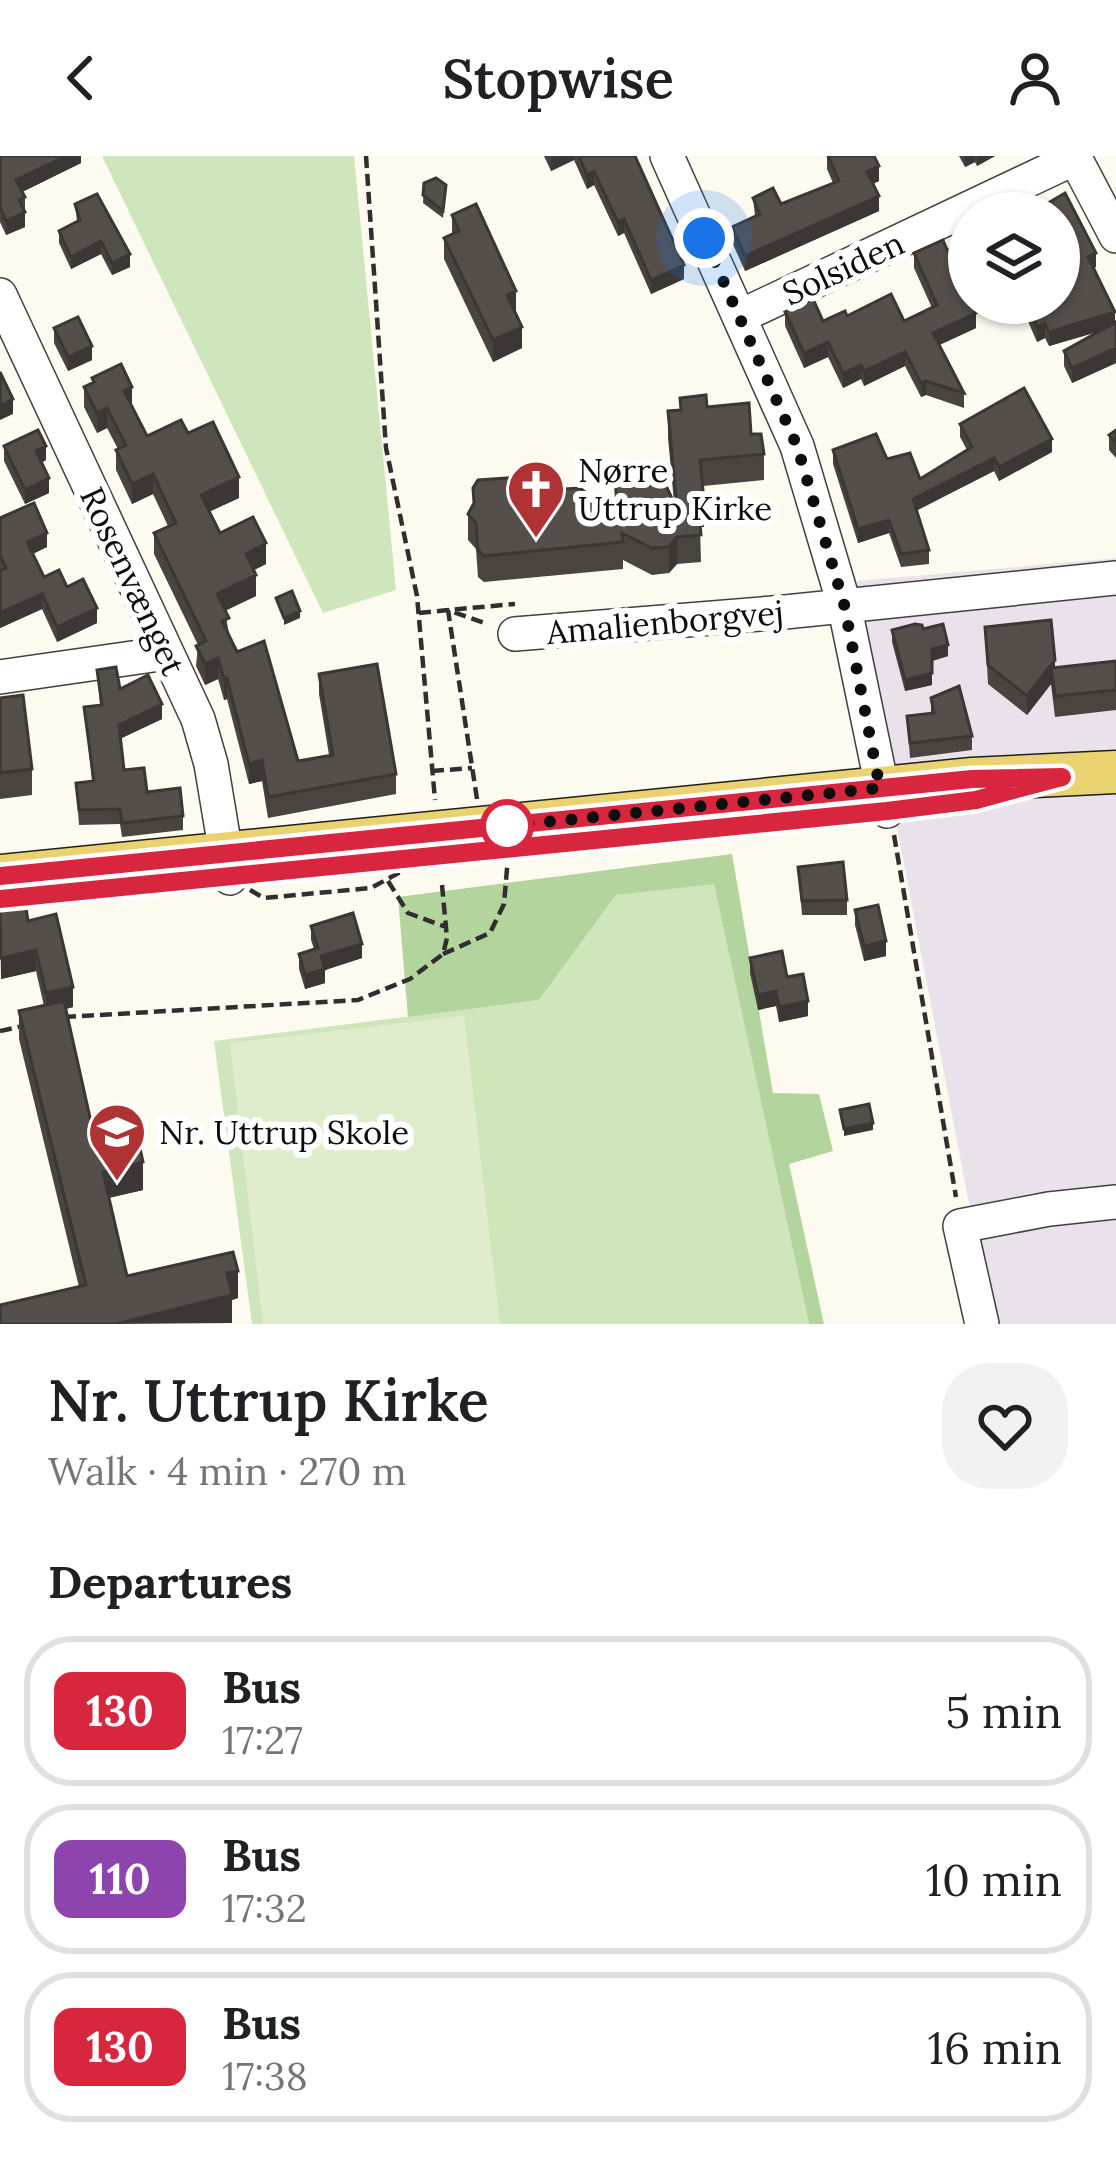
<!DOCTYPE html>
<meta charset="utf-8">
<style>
:root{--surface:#fff;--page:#f2f2f2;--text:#202124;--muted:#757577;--line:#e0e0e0}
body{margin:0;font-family:Lora,serif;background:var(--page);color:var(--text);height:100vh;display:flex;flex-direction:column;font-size:45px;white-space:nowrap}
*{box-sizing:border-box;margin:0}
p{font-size:39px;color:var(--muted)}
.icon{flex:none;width:66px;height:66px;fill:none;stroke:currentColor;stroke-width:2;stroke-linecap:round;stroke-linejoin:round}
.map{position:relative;height:1168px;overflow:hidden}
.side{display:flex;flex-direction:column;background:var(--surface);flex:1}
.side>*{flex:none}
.badge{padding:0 24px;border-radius:18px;font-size:42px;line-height:78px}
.fabs{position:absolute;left:948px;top:36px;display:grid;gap:24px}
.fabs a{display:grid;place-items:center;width:132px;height:132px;border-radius:50%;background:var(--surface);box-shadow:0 3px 9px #0004;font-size:60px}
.you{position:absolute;width:60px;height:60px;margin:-30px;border:9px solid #fff;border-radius:50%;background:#1a73e8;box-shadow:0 0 0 18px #1a73e833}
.map>.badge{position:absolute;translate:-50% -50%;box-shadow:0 0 0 6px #fff}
h2{padding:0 48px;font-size:45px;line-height:108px}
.round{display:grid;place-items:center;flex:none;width:126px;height:126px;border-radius:48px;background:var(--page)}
.summary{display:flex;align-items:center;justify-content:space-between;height:204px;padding:0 48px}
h1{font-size:57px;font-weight:600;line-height:90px}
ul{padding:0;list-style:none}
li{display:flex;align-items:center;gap:36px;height:150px;margin:0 24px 18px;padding:0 24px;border:6px solid var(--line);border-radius:48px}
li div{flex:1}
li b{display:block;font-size:45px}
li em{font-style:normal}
li .badge{min-width:132px;font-weight:700;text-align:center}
header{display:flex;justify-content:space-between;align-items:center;height:156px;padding:0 48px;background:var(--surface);font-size:54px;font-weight:600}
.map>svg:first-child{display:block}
</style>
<header><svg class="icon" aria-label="back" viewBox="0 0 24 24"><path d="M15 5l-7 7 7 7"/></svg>Stopwise<svg class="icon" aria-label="person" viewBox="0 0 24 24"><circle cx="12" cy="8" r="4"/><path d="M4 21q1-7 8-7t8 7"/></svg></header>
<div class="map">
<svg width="1116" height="1168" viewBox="0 0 1116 1168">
<rect width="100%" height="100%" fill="#fdfbef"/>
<path fill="#eae2eb" d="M 1116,402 L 1116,1168 L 992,1168 L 898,677 L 857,425 Z"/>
<path fill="#cfe5bc" d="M 102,0 L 354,0 L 396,434 L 323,457 Z
M 714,727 L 809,1168 L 252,1168 L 214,885 L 539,844 L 616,739 Z"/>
<path fill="#b3d49c" d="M 732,698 L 773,937 L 819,938 L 833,995 L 789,1008 L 824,1168 L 809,1168 L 714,728 L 616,739 L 539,844 L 408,861 L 398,741 Z"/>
<path fill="#e0edcc" d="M 464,860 L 500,1168 L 263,1168 L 230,887 Z"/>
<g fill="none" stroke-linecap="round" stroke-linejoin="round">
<defs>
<path id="minor" d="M 667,0 L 797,290 L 844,448 L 887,655
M 1074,0 L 1116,80
M 0,139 L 198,563 L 211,608 L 230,722
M 741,160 L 1075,2
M 515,478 L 785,456 L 1116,422
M 0,521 L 167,497
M 982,1168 L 960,1070 L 1049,1053 L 1116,1046"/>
<path id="major" d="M 0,720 L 972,623 L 1116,616"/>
</defs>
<use href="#minor" stroke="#404040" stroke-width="36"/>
<use href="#major" stroke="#1e1e1e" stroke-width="45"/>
<path stroke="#2f2f2f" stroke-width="4.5" stroke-dasharray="12 6" stroke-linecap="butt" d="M 366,0 L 386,292 L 417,440 L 435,644
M 419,457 L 448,454 L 487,468
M 432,615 L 472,612
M 477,643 L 448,454 L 515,448
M 894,679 L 956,1041
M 388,725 L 408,757 L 446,771
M 250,734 L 264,742 L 371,732 L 406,713
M 443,798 L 490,777 L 504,748 L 508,701
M 64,861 L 358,844 L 410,823 L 443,798 L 447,782 L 442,729
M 0,875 L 23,870"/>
<use href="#minor" stroke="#fff" stroke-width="33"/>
<use href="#major" stroke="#ebd271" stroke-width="42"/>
</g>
<path fill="#494440" d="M 0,0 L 81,0 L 81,7 L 22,36 L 25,41 L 25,71 L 6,79 L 0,66 Z
M 544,0 L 635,0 L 684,123 L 651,138 L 624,77 L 618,80 L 594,29 L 587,33 L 574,4 L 551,15 Z
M 827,0 L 879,25 L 873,28 L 879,55 L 745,115 L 732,86 L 732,71 L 755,60 L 753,42 L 781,48 L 833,27 L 827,13 Z
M 959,0 L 995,0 L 977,10 L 975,6 L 965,11 Z
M 424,27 L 446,29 L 443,62 L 423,47 Z
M 75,48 L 130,111 L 112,119 L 101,98 L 71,113 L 59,87 L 59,75 L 77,66 Z
M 1059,57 L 1096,111 L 1094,112 L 1116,166 L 1116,207 L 1072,227 L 1064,210 L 1064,195 L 1099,175 L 1049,190 L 1045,182 L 1037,186 L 1020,147 L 1059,147 Z
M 452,59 L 516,157 L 522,192 L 493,206 L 444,103 L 444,82 L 452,78 Z
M 947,94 L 999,147 L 976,157 L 976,172 L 939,189 L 964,237 L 964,252 L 926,239 L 921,241 L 905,210 L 864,230 L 861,223 L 843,232 L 828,201 L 804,212 L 785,170 L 785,156 L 823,165 L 847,160 L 904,165 L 932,152 L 914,112 L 914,97 Z
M 54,172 L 92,204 L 68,215 L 54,187 Z
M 92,222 L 132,250 L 147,280 L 188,277 L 239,342 L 209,356 L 220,377 L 266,408 L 254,414 L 256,440 L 225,455 L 229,478 L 298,605 L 329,599 L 319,538 L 319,518 L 396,618 L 396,638 L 268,662 L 262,625 L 249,628 L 227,543 L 224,544 L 218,523 L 205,529 L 196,510 L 198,489 L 154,398 L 154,377 L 168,370 L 153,338 L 132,348 L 116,314 L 116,294 L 118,293 L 107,272 L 97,277 L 84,251 L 84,231 L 92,227 Z
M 680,242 L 707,251 L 751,278 L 764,298 L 764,324 L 703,330 L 704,371 L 700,371 L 701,406 L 677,408 L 669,417 L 652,419 L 623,404 L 623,413 L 484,426 L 478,421 L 476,393 L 468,384 L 468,358 L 473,350 L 473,332 L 528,326 L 564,333 L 615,360 L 615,323 L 674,346 L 668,282 L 668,255 L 680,254 Z
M 960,268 L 1052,296 L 999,325 L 994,315 L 916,355 L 929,394 L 929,408 L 901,411 L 889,377 L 858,387 L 833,308 L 833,294 L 887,303 L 920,323 L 967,294 L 960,281 Z
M 1116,274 L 1116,302 L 1109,294 L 1109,279 Z
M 4,290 L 46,304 L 41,307 L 49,337 L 25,348 L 4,305 Z
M 0,362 L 47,391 L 33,398 L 44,421 L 67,431 L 97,467 L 57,486 L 42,453 L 0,472 Z
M 985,471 L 1055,512 L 1116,505 L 1116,554 L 1055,561 L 1051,528 L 1027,559 L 988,528 Z
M 923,473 L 948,500 L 932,505 L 932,529 L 905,535 L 892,486 L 892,474 Z
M 97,514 L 162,563 L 120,583 L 124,614 L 147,636 L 183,660 L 183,674 L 122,681 L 120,668 L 79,669 L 76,627 L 92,625 L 84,551 L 100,549 Z
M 0,542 L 32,613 L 32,639 L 0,643 Z
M 931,542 L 972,580 L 972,594 L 910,602 L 907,560 L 931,557 Z
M 798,711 L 847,744 L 847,759 L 802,759 Z
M 855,754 L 886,800 L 864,805 L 855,769 Z
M 0,755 L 28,765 L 73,851 L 66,853 L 93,975 L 143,1034 L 109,1042 L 127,1120 L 238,1142 L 232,1144 L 232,1167 L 79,1131 L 19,883 L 19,855 L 44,850 L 36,815 L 1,823 Z
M 311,770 L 362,802 L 325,814 L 325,827 L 305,833 L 299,813 L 299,798 L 314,793 L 311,784 Z
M 750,802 L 787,821 L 808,860 L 779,866 L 776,850 L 758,854 L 750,817 Z"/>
<path fill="#3c3734" d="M 66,0 L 81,0 L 81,7 L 16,39 L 16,24 Z
M 574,0 L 574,4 L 551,15 L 551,1 Z
M 965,0 L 975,0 L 975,6 L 965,11 Z
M 977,0 L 995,0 L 977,10 Z
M 879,10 L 879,25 L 867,30 L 867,16 Z
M 594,15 L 594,29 L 587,33 L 587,19 Z
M 879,40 L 879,55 L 745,115 L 745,100 Z
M 25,56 L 25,71 L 6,79 L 6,65 Z
M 624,63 L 624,77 L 618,80 L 618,66 Z
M 101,85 L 101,98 L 71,113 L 71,101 Z
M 1096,97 L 1096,111 L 1088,115 L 1088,101 Z
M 130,98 L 130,111 L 112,119 L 112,107 Z
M 684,109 L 684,123 L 651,138 L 651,124 Z
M 516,135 L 516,157 L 507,161 L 507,139 Z
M 971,147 L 999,147 L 971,159 Z
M 1115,156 L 1115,171 L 1049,190 L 1049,176 Z
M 976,157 L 976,172 L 933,192 L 933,177 Z
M 1045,167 L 1045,182 L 1037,186 L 1037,171 Z
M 522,171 L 522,192 L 493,206 L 493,184 Z
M 828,186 L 828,201 L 804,212 L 804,197 Z
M 92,190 L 92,204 L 68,215 L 68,201 Z
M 1116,192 L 1116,207 L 1072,227 L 1072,212 Z
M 905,196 L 905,210 L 864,230 L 864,215 Z
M 861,209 L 861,223 L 843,232 L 843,217 Z
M 926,225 L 926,239 L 921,241 L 921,227 Z
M 132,231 L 132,252 L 124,235 Z
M 13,243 L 13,258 L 0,264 L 0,250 Z
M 107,252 L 107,272 L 97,277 L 97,257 Z
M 1052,283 L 1052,296 L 999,325 L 999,311 Z
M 46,290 L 46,304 L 36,310 L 36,295 Z
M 994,302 L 994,315 L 913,356 L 913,343 Z
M 153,318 L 153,338 L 132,348 L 132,328 Z
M 239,321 L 239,342 L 201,359 L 201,339 Z
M 49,322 L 49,337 L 25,348 L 25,334 Z
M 889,364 L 889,377 L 858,387 L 858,373 Z
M 47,377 L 47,391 L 27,400 L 27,386 Z
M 677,381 L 677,408 L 669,417 L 669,391 Z
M 266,387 L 266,408 L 246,418 L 246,398 Z
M 256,419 L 256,440 L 217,458 L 217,438 Z
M 42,438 L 42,453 L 0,472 L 0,457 Z
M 97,452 L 97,467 L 57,486 L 57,471 Z
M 300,455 L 300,462 L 284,469 L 284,462 Z
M 948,489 L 948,500 L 932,505 L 932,493 Z
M 218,502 L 218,523 L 205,529 L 205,508 Z
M 1055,504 L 1055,523 L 1051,512 L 1051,528 L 1027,559 L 1027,540 Z
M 932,517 L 932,529 L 905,535 L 905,524 Z
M 227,522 L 227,543 L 224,544 L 224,523 Z
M 162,548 L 162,563 L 119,583 L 119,569 Z
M 262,604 L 262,625 L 249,628 L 249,608 Z
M 886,785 L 886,800 L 864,805 L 864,790 Z
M 362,788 L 362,802 L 325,814 L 325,827 L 305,833 L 305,819 L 321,800 Z
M 36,794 L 36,815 L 1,823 L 1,802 Z
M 73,831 L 73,851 L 46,858 L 46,837 Z
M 776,835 L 776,850 L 758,854 L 758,839 Z
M 808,845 L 808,860 L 779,866 L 779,851 Z
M 873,967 L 873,974 L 844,980 L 844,973 Z
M 143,1006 L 143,1034 L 103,1043 L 103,1016 Z
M 238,1115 L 238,1142 L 232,1144 L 232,1167 L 116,1168 L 227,1117 Z"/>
<path fill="#554f4b" stroke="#3c3734" stroke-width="3" d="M 0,0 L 66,0 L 16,24 L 25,41 L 19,44 L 25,56 L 6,65 L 0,51 Z
M 579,0 L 635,0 L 684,109 L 651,124 L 624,63 L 618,66 L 594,15 L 587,19 Z
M 828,0 L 874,0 L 879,10 L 867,16 L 879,40 L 745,100 L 732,71 L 760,58 L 753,42 L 773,32 L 781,48 L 839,25 Z
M 436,22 L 446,29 L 443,55 L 423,39 L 424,27 Z
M 1065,37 L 1096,97 L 1088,101 L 1115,156 L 1049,176 L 1045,167 L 1037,171 L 1027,147 L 1059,147 L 1059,57 L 1031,57 Z
M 97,38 L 130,98 L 112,107 L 101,85 L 71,101 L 59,75 L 80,64 L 75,48 Z
M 476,48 L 516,135 L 507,139 L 522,171 L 493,184 L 444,82 L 459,75 L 452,59 Z
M 943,84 L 947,94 L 969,84 L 969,147 L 972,147 L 976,157 L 933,177 L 964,237 L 926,225 L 921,227 L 905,196 L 864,215 L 861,209 L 843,217 L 828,186 L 804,197 L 785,156 L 813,143 L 823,165 L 845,155 L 847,160 L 891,138 L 904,165 L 937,149 L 914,97 Z
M 78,161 L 92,190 L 68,201 L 54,172 Z
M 1116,166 L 1116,192 L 1072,212 L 1064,195 Z
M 121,208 L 132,231 L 124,235 L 147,280 L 181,264 L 188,277 L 213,266 L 239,321 L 201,339 L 220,377 L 253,361 L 266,387 L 246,398 L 256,419 L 217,438 L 229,462 L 222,465 L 237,496 L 264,485 L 298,605 L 333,599 L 319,518 L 377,508 L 396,618 L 268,641 L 262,604 L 249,608 L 227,522 L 224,523 L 218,502 L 205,508 L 196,490 L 206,485 L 154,377 L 176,367 L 153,318 L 132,328 L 116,294 L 126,289 L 107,252 L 97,257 L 84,231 L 94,226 L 92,222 Z
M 0,216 L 13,243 L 0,250 Z
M 1024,232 L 1052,283 L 999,311 L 994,302 L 913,343 L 929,394 L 901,398 L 889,364 L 858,373 L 833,294 L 876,278 L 887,303 L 910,297 L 920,323 L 972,291 L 960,268 Z
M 706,239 L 707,251 L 749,247 L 751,278 L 761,278 L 764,298 L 700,304 L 704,344 L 698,345 L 701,379 L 677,381 L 669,391 L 652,392 L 622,377 L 623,386 L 484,400 L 478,394 L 476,367 L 468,358 L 474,347 L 473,332 L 478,324 L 520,321 L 528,326 L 553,324 L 564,333 L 580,332 L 618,362 L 615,323 L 661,319 L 677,353 L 668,255 L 681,254 L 680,242 Z
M 38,274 L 46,290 L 36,295 L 49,322 L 25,334 L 4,290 Z
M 1116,274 L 1116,287 L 1109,279 Z
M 34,347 L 47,377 L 27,386 L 44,421 L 59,414 L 67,431 L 83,423 L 97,452 L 57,471 L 42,438 L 0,457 L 0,415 L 6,412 L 0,399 L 0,362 Z
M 292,435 L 300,455 L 284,462 L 276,442 Z
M 1051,464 L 1055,504 L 1027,540 L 988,509 L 985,471 Z
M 915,468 L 922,469 L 923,473 L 943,468 L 948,489 L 932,493 L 932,517 L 905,524 L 892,474 Z
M 1116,505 L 1116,534 L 1055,540 L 1051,512 Z
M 116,511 L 120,533 L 148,519 L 162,548 L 119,569 L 124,614 L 144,612 L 147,636 L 180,632 L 183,660 L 122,667 L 120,653 L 79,654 L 76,627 L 94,625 L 84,551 L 102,549 L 97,514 Z
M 959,530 L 972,580 L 910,587 L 907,560 L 934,557 L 931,542 Z
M 23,539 L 32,613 L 0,617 L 0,542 Z
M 843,706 L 847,744 L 802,745 L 798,711 Z
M 878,749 L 886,785 L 864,790 L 855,754 Z
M 26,752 L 28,765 L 56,758 L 73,831 L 46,837 L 36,794 L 1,802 L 0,755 Z
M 353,757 L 362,788 L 321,800 L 325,813 L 305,819 L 299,798 L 318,792 L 311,770 Z
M 782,795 L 787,821 L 803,818 L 808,845 L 779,851 L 776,835 L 758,839 L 750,802 Z
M 64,845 L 93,975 L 134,965 L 143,1006 L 103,1016 L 127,1120 L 233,1096 L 238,1115 L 227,1117 L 232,1139 L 116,1168 L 0,1168 L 0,1149 L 86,1129 L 19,855 Z
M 869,948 L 873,967 L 844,973 L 840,954 Z"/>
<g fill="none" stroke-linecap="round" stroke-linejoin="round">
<defs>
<path id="line" d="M 0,720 L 972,623 L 1062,621 L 976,644 L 887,655 L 0,743"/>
</defs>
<use href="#line" stroke="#fff" stroke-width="27"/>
<use href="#line" stroke="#d7263d" stroke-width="18"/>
<path stroke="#0d0d0d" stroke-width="12" stroke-dasharray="0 21.6" d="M 507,670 L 880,632 L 844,448 L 797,290 L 704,82"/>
</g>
<defs>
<symbol id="church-pin" viewBox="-11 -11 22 30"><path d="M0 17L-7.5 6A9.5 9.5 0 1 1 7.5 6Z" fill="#af3334" stroke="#fff"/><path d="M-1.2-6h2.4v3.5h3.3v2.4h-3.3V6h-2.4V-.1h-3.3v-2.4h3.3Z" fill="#fff"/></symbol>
<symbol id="school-pin" viewBox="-11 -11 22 30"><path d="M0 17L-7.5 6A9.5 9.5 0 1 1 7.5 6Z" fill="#af3334" stroke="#fff"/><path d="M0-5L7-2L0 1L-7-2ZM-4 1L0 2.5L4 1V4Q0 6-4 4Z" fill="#fff"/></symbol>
</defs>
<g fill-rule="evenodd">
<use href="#church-pin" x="503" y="300" width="66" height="90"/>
<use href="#school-pin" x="84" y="943" width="66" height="90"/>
</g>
<circle fill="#fff" stroke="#d7263d" stroke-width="6" cx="507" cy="670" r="24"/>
<g text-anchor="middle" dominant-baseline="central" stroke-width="12" stroke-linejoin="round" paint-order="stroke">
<g font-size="33" fill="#0d0d0d" stroke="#fff">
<text transform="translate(843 112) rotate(-25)">Solsiden</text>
<text transform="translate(133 425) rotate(65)">Rosenvænget</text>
<text transform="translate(665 466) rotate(-5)">Amalienborgvej</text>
</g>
<g font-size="33" fill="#0d0d0d" stroke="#fff" text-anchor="start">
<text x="578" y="314">Nørre<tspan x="578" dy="38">Uttrup Kirke</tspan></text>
<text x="159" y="976">Nr. Uttrup Skole</text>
</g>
</g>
</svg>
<div class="fabs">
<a><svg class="icon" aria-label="layers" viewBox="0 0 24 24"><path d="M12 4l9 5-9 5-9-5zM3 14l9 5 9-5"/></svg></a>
</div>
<div class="you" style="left:704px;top:82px"></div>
</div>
<section class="side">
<div class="summary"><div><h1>Nr. Uttrup Kirke</h1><p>Walk · 4 min · 270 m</p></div><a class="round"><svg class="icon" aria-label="heart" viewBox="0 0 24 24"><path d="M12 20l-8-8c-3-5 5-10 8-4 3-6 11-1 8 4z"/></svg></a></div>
<h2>Departures</h2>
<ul>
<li><span class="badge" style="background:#d7263d;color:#fff">130</span><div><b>Bus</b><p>17:27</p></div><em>5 min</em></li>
<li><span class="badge" style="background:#8e44ad;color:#fff">110</span><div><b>Bus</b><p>17:32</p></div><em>10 min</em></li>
<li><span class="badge" style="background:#d7263d;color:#fff">130</span><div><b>Bus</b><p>17:38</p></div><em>16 min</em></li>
</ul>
</section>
